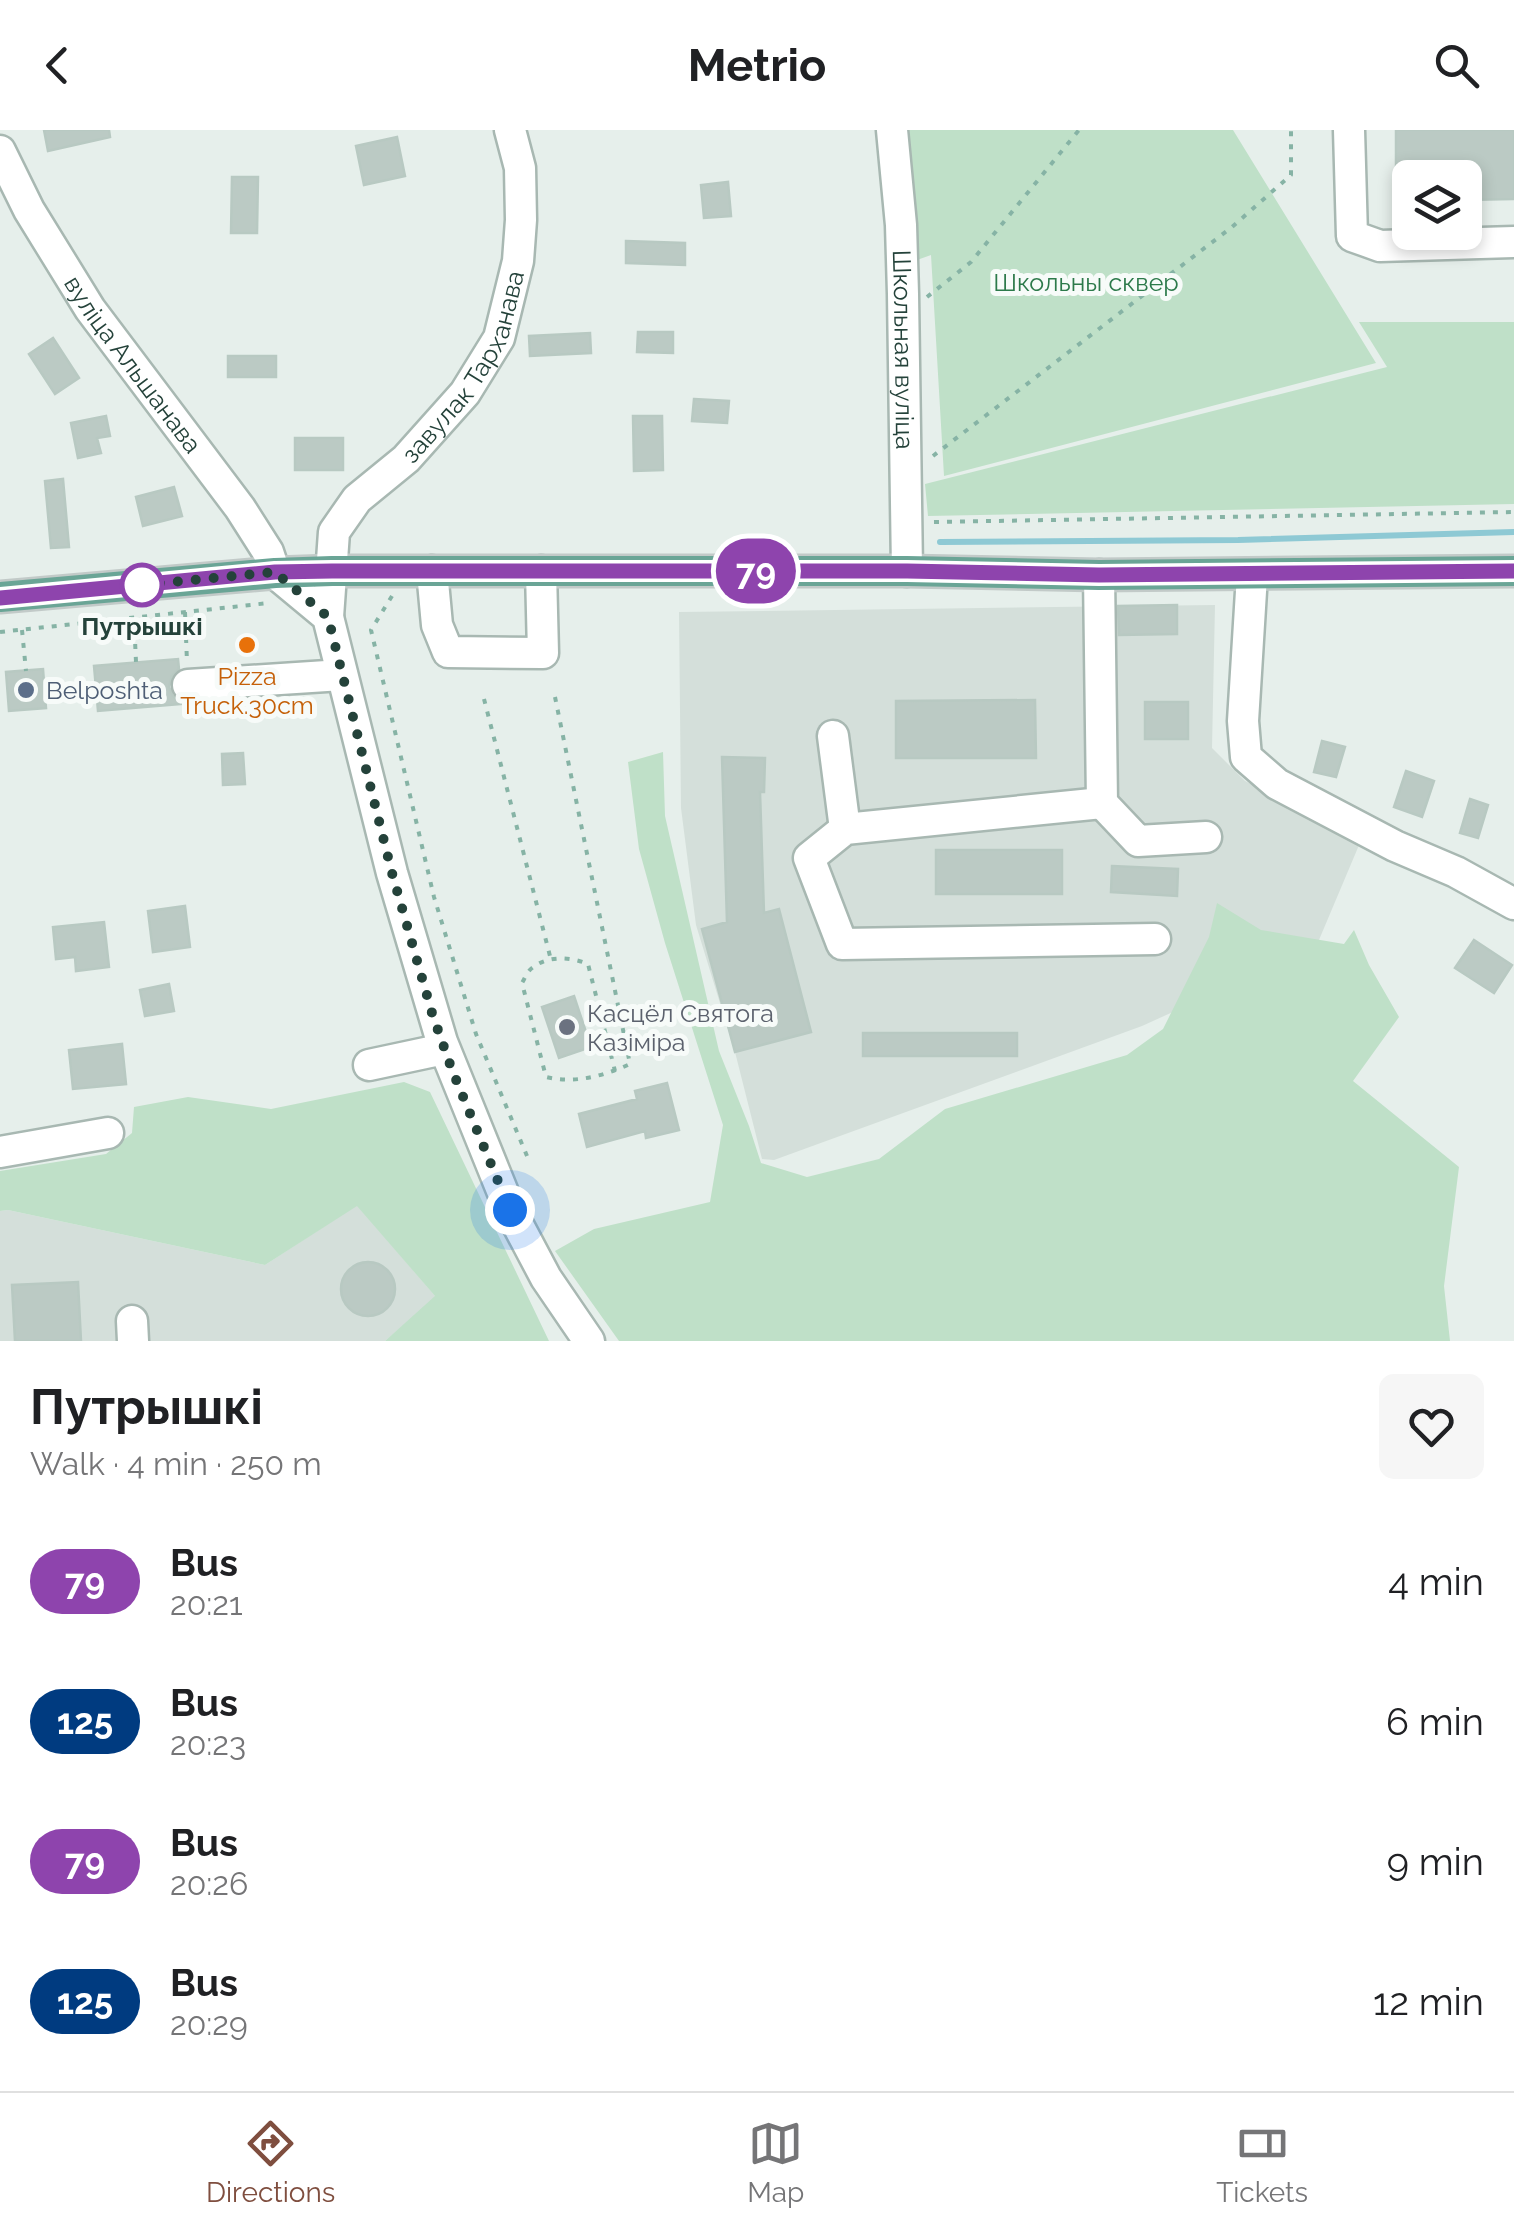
<!DOCTYPE html>
<meta charset="utf-8">
<style>
:root{--surface:#fff;--page:#f6f6f6;--text:#202124;--muted:#757577;--line:#e0e0e0;--accent:#7f4e3f}
body{margin:0;font-family:Raleway,sans-serif;background:var(--page);color:var(--text);height:100vh;display:flex;flex-direction:column;font-size:38px;white-space:nowrap}
*{box-sizing:border-box;margin:0}
p{font-size:32px;color:var(--muted)}
.icon{flex:none;width:55px;height:55px;fill:none;stroke:currentColor;stroke-width:2;stroke-linecap:round;stroke-linejoin:round}
.map{position:relative;height:1211px;overflow:hidden}
.drawer{display:flex;flex-direction:column;background:var(--surface);flex:1}
.drawer>*{flex:none}
.badge{padding:0 20px;border-radius:32px;font-size:35px;line-height:65px}
.controls{position:absolute;left:1392px;top:30px;display:grid;gap:20px}
.controls a{display:grid;place-items:center;width:90px;height:90px;border-radius:15px;background:var(--surface);box-shadow:0 5px 15px #0003;font-size:50px}
.you{position:absolute;width:50px;height:50px;margin:-25px;border:8px solid #fff;border-radius:50%;background:#1a73e8;box-shadow:0 0 0 15px #1a73e833}
.map>.badge{position:absolute;translate:-50% -50%;box-shadow:0 0 0 5px #fff}
.round{display:grid;place-items:center;flex:none;width:105px;height:105px;border-radius:15px;background:var(--page)}
.summary{display:flex;align-items:center;justify-content:space-between;height:170px;padding:0 30px}
h1{font-size:48px;font-weight:700;line-height:75px}
ul{padding:0;list-style:none}
li{display:flex;align-items:center;gap:30px;height:140px;padding:0 30px}
li div{flex:1}
li b{display:block;font-size:38px}
li em{font-style:normal}
li .badge{min-width:110px;font-weight:700;text-align:center}
header{display:flex;justify-content:space-between;align-items:center;height:130px;padding:0 30px;background:var(--surface);font-size:45px;font-weight:700}
.tabs{display:flex;justify-content:space-around;align-items:center;height:140px;border-top:2px solid var(--line);background:var(--surface);font-size:28px;color:var(--muted)}
.tabs a{display:grid;justify-items:center;gap:5px}
.tabs .current{color:var(--accent)}
.map>svg:first-child{display:block}
</style>
<header><svg class="icon" aria-label="back" viewBox="0 0 24 24"><path d="M15 5l-7 7 7 7"/></svg>Metrio<svg class="icon" aria-label="search" viewBox="0 0 24 24"><circle cx="10" cy="10" r="6"/><path d="M15 15l6 6"/></svg></header>
<div class="map">
<svg width="1514" height="1211" viewBox="0 0 1514 1211">
<rect width="100%" height="100%" fill="#e6efeb"/>
<path fill="#d4dfda" d="M 1215,475 L 1212,618 L 1245,651 L 1362,708 L 1316,817 L 1142,896 L 774,1030 L 762,1029 L 735,922 L 696,795 L 681,678 L 679,482 Z
M 357,1075 L 436,1167 L 385,1211 L 0,1211 L 0,1081 L 8,1080 L 265,1135 Z"/>
<path fill="#bfe0c8" d="M 906,0 L 1233,0 L 1376,233 L 944,346 L 931,125 L 917,130 Z
M 1359,192 L 1514,192 L 1514,374 L 928,386 L 925,354 L 1387,237 Z
M 663,622 L 665,686 L 719,921 L 749,996 L 761,1033 L 807,1047 L 879,1029 L 945,979 L 1127,925 L 1163,899 L 1209,807 L 1217,773 L 1261,800 L 1344,814 L 1354,800 L 1369,835 L 1399,887 L 1353,951 L 1459,1037 L 1444,1156 L 1450,1211 L 619,1211 L 555,1121 L 594,1099 L 710,1072 L 723,995 L 665,813 L 639,719 L 628,632 Z
M 404,952 L 430,962 L 549,1211 L 385,1211 L 435,1166 L 357,1076 L 265,1135 L 8,1080 L 0,1081 L 0,1041 L 106,1024 L 132,1003 L 134,977 L 188,967 L 271,979 Z"/>
<g fill="none" stroke-linecap="round" stroke-linejoin="round">
<path stroke="#8ec9d4" stroke-width="6" d="M 940,412 L 1238,410 L 1514,402"/>
</g>
<path fill="#bbcac4" stroke="#b8c9c2" stroke-width="2.5" d="M 44,0 L 109,0 L 110,7 L 48,21 Z
M 1396,0 L 1514,0 L 1514,69 L 1465,70 L 1465,48 L 1396,48 Z
M 397,7 L 405,46 L 364,55 L 356,16 Z
M 232,47 L 258,47 L 257,103 L 231,103 Z
M 728,52 L 731,86 L 704,88 L 701,55 Z
M 626,111 L 685,113 L 685,135 L 626,133 Z
M 638,202 L 673,202 L 673,223 L 637,222 Z
M 590,203 L 591,223 L 530,226 L 529,206 Z
M 53,208 L 79,248 L 55,264 L 29,224 Z
M 228,226 L 276,226 L 276,247 L 228,247 Z
M 694,269 L 729,271 L 727,293 L 692,291 Z
M 106,286 L 110,306 L 97,308 L 101,323 L 78,328 L 71,293 Z
M 633,286 L 662,286 L 663,340 L 634,341 Z
M 295,308 L 343,308 L 343,340 L 295,340 Z
M 63,349 L 69,417 L 51,418 L 45,351 Z
M 174,357 L 182,386 L 143,396 L 136,367 Z
M 1177,475 L 1177,504 L 1119,505 L 1118,476 Z
M 178,529 L 179,539 L 172,546 L 169,557 L 173,566 L 181,574 L 98,581 L 94,536 Z
M 43,539 L 46,578 L 9,581 L 6,542 Z
M 1035,570 L 1036,628 L 896,628 L 896,571 Z
M 1145,572 L 1188,572 L 1188,609 L 1145,609 Z
M 1322,611 L 1345,617 L 1336,647 L 1314,642 Z
M 243,623 L 245,654 L 223,655 L 222,624 Z
M 722,627 L 765,628 L 764,662 L 760,662 L 764,783 L 779,779 L 811,902 L 735,922 L 702,799 L 727,792 Z
M 1406,641 L 1434,651 L 1422,687 L 1394,677 Z
M 1470,669 L 1488,675 L 1478,708 L 1460,703 Z
M 936,720 L 1062,720 L 1062,764 L 936,764 Z
M 1112,736 L 1178,739 L 1177,766 L 1111,762 Z
M 185,776 L 190,817 L 153,822 L 148,781 Z
M 104,792 L 109,837 L 76,841 L 75,827 L 56,829 L 53,797 Z
M 1474,810 L 1512,835 L 1494,863 L 1455,838 Z
M 169,854 L 174,881 L 145,886 L 140,860 Z
M 574,866 L 591,917 L 559,928 L 542,877 Z
M 863,903 L 1017,903 L 1017,926 L 863,926 Z
M 122,914 L 126,954 L 73,959 L 69,920 Z
M 667,953 L 679,1000 L 646,1008 L 645,1001 L 587,1017 L 579,984 L 637,969 L 635,961 Z
M341 1159a27 27 0 1 1 54 0a27 27 0 1 1-54 0Z
M 78,1152 L 81,1211 L 15,1211 L 12,1155 Z"/>
<g fill="none" stroke-linecap="round" stroke-linejoin="round">
<defs>
<g id="minor">
<path id="s1" d="M 892,0 L 901,95 L 903,164 L 907,441"/>
<path d="M 1349,0 L 1352,106 L 1380,116 L 1514,112"/>
<path id="s2" d="M 0,21 L 29,80 L 90,179 L 240,378 L 268,422 L 275,443 L 328,487 L 392,743 L 442,912 L 510,1080 L 546,1148 L 589,1211"/>
<path d="M 432,441 L 437,495 L 448,522 L 543,523 L 541,441"/>
<path d="M 1099,445 L 1102,673 L 1138,711 L 1206,707"/>
<path d="M 1252,445 L 1243,591 L 1246,627 L 1277,654 L 1395,716 L 1456,742 L 1514,774"/>
<path id="s3" d="M 328,487 L 334,402 L 357,369 L 406,329 L 465,263 L 499,208 L 518,131 L 521,90 L 520,38 L 510,0"/>
<path d="M 188,555 L 342,545"/>
<path d="M 833,606 L 845,699"/>
<path d="M 1102,673 L 845,699 L 809,728 L 842,814 L 1155,809"/>
<path d="M 369,935 L 444,919"/>
<path d="M 0,1022 L 108,1003"/>
<path d="M 132,1191 L 133,1211"/>
</g>
<path id="major" d="M 0,467 L 275,443 L 332,441 L 907,441 L 1099,445 L 1514,441"/>
</defs>
<use href="#minor" stroke="#a8b8b2" stroke-width="35"/>
<use href="#major" stroke="#c2cac8" stroke-width="35"/>
<path stroke="#86b3a5" stroke-width="4" stroke-dasharray="5 8" stroke-linecap="butt" d="M 927,167 L 971,132 L 1079,0
M 933,326 L 1232,97 L 1291,45 L 1291,0
M 934,392 L 1514,382
M 392,466 L 371,500 L 434,767 L 476,904 L 527,1026
M 185,482 L 187,532
M 134,488 L 136,532
M 22,500 L 26,541
M 0,502 L 269,473
M 555,567 L 630,934 C 604,946 574,954 546,947 L 522,853 C 525,848 527,842 532,838 C 548,825 571,827 588,834 L 615,941
M 484,569 L 551,830"/>
<use href="#minor" stroke="#fff" stroke-width="30"/>
<use href="#major" stroke="#6aa596" stroke-width="30"/>
</g>
<g fill="none" stroke-linecap="round" stroke-linejoin="round">
<defs>
<path id="line" d="M 0,468 L 275,442 L 332,441 L 907,441 L 1099,445 L 1514,441"/>
</defs>
<use href="#line" stroke="#fff" stroke-width="22"/>
<use href="#line" stroke="#8e44ad" stroke-width="15"/>
<path stroke="#24423a" stroke-width="10" stroke-dasharray="0 18" d="M 142,455 L 275,442 L 328,487 L 392,743 L 432,883 L 452,940 L 510,1080"/>
</g>
<circle fill="#fff" stroke="#8e44ad" stroke-width="5" cx="142" cy="455" r="20"/>
<circle fill="#e8710a" stroke="#f7fbf9" stroke-width="4" cx="247" cy="515" r="10"/>
<circle fill="#5c6f8a" stroke="#f7fbf9" stroke-width="4" cx="26" cy="560" r="10"/>
<circle fill="#6b7280" stroke="#f7fbf9" stroke-width="4" cx="567" cy="897" r="10"/>
<g text-anchor="middle" dominant-baseline="central" stroke-width="10" stroke-linejoin="round" paint-order="stroke">
<g font-size="25" fill="#2d7a4b" stroke="#f7fbf9">
<text x="1086" y="152">Школьны сквер</text>
</g>
<g font-size="25" fill="#24423a" stroke="#f7fbf9">
<text stroke="none"><textPath href="#s1" startOffset="220">Школьная вуліца</textPath></text>
<text stroke="none"><textPath href="#s3" startOffset="300">завулак Тарханава</textPath></text>
<text stroke="none"><textPath href="#s2" startOffset="252">вуліца Альшанава</textPath></text>
</g>
<g font-size="25" font-weight="bold" fill="#24423a" stroke="#f7fbf9">
<text x="142" y="496">Путрышкі</text>
</g>
<g font-size="25" fill="#c56008" stroke="#f7fbf9">
<text x="247" y="546">Pizza<tspan x="247" dy="29">Truck.30cm</tspan></text>
</g>
<g font-size="25" fill="#4e5e75" stroke="#f7fbf9" text-anchor="start">
<text x="46" y="560">Belposhta</text>
</g>
<g font-size="25" fill="#5b616d" stroke="#f7fbf9" text-anchor="start">
<text x="587" y="883">Касцёл Святога<tspan x="587" dy="29">Казіміра</tspan></text>
</g>
</g>
</svg>
<div class="controls">
<a><svg class="icon" aria-label="layers" viewBox="0 0 24 24"><path d="M12 4l9 5-9 5-9-5zM3 14l9 5 9-5"/></svg></a>
</div>
<div class="you" style="left:510px;top:1080px"></div>
<b class="badge" style="left:756px;top:441px;background:#8e44ad;color:#fff">79</b>
</div>
<section class="drawer">
<div class="summary"><div><h1>Путрышкі</h1><p>Walk · 4 min · 250 m</p></div><a class="round"><svg class="icon" aria-label="heart" viewBox="0 0 24 24"><path d="M12 20l-8-8c-3-5 5-10 8-4 3-6 11-1 8 4z"/></svg></a></div>
<ul>
<li><span class="badge" style="background:#8e44ad;color:#fff">79</span><div><b>Bus</b><p>20:21</p></div><em>4 min</em></li>
<li><span class="badge" style="background:#003b80;color:#fff">125</span><div><b>Bus</b><p>20:23</p></div><em>6 min</em></li>
<li><span class="badge" style="background:#8e44ad;color:#fff">79</span><div><b>Bus</b><p>20:26</p></div><em>9 min</em></li>
<li><span class="badge" style="background:#003b80;color:#fff">125</span><div><b>Bus</b><p>20:29</p></div><em>12 min</em></li>
</ul>
</section>
<nav class="tabs">
<a class="current"><svg class="icon" aria-label="directions" viewBox="0 0 24 24"><path d="M12 3l9 9-9 9-9-9zM9 14v-3h6M13 9l2 2-2 2"/></svg>Directions</a>
<a><svg class="icon" aria-label="map" viewBox="0 0 24 24"><path d="M3 6l6-2 6 2 6-2v14l-6 2-6-2-6 2zM9 4v14M15 6v14"/></svg>Map</a>
<a><svg class="icon" aria-label="tickets" viewBox="0 0 24 24"><path d="M3 7h18v10H3zM15 7v10"/></svg>Tickets</a>
</nav>
